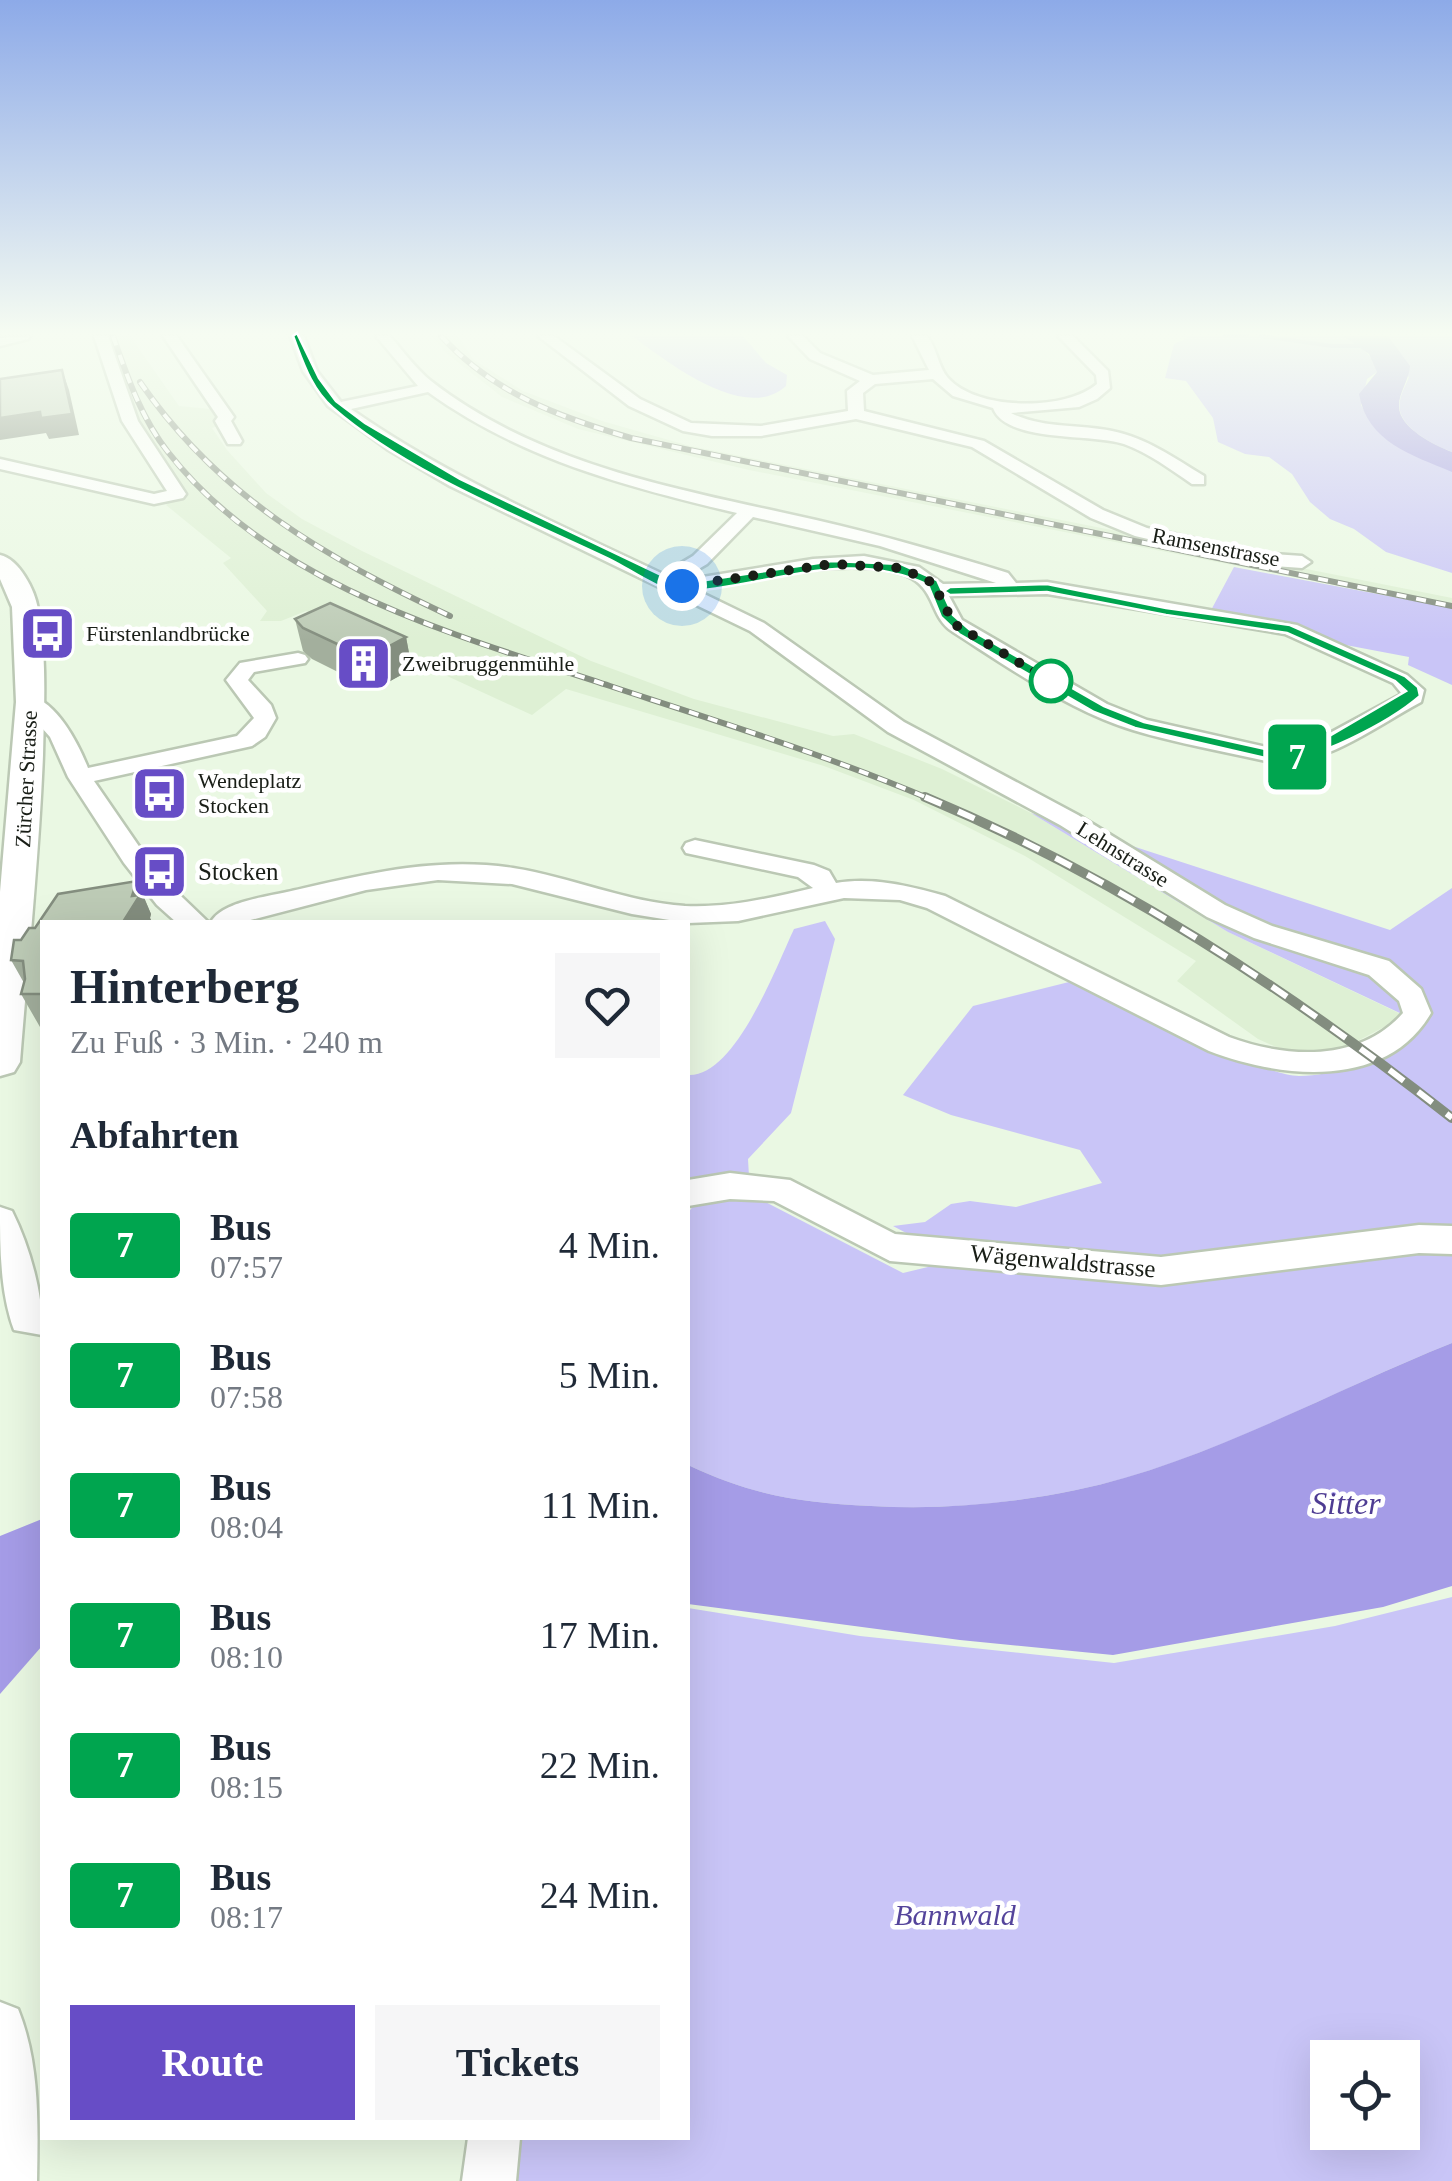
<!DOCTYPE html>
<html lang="de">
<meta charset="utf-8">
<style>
:root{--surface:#fff;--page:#f6f6f7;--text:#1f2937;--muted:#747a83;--accent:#674dc6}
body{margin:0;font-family:Georgia,serif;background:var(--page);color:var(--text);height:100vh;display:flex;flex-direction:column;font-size:38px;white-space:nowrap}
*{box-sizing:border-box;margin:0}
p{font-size:32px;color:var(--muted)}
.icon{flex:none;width:55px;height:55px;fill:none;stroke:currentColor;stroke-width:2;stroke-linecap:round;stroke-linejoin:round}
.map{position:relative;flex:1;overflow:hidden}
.panel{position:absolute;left:40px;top:920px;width:650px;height:1220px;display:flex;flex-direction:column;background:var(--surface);border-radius:0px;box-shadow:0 10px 40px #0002}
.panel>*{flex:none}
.badge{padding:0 20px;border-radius:8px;font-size:35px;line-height:65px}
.controls{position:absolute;left:1310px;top:2040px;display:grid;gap:20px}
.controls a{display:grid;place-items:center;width:110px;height:110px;border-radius:0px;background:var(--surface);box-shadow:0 10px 40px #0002;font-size:50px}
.you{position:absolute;width:50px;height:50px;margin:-25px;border:8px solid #fff;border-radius:50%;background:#1a73e8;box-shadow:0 0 0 15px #1a73e833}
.map>.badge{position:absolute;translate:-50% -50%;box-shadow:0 0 0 5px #fff}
h2{padding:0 30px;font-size:38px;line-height:90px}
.round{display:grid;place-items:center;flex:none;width:105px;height:105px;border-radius:0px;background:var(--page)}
.headline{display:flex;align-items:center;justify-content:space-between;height:170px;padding:0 30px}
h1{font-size:48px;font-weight:800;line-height:75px}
.button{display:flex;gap:20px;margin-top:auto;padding:20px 30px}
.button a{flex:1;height:115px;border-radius:0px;background:var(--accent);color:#fff;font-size:40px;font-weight:800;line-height:115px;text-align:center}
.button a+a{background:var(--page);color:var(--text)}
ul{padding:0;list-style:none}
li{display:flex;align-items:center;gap:30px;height:130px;padding:0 30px}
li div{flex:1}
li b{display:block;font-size:38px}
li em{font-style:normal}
li .badge{min-width:110px;font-weight:700;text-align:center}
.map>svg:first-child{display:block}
</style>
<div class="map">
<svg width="1452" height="2181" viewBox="0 0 1452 2181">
<rect width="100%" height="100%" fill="#eaf8e3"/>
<path fill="#def0d4" d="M 101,336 L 130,336 L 179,406 L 210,409 L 220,425 L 212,428 L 227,450 L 266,493 L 302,519 L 362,551 L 591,661 L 694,699 L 833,736 L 854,734 L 942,769 L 1031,813 L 1228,932 L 1405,1016 L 1329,1056 L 1301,1058 L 1258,1039 L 1177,981 L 1196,961 L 1025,856 L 914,800 L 824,766 L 566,689 L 532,715 L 306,611 L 281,621 L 260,621 L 267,611 L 223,563 L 231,558 L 166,505 L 177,494 L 159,469 Z
M 432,336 L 457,336 L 474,360 L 523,391 L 602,421 L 690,446 L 1452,598 L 1452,608 L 749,470 L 578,429 L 502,397 L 445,352 Z"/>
<path fill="#c9c5f7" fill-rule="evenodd" d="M 632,336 L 743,336 L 766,363 L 787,375 L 786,386 C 745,424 665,360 632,336 Z
M 1182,336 L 1452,336 L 1452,452 C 1434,445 1394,426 1400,401 C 1401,393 1406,385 1409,377 L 1363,349 L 1375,362 L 1377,372 L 1367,379 L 1361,405 C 1381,443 1413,456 1452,471 L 1452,573 L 1386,552 L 1354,529 L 1330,519 L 1310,502 L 1292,474 L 1269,457 L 1245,454 L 1218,442 L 1213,418 L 1186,381 L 1165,378 L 1174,344 L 1188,338 Z
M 1234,567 L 1452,608 L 1452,685 L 1408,665 L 1409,657 L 1335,643 L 1302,625 L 1209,614 Z
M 1031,813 L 1390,930 L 1452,888 L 1452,1343 C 1331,1391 1204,1464 1076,1490 C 1009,1504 939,1510 871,1506 C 799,1502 754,1496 688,1465 L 688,1213 L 709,1184 L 688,1183 L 688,1075 C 735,1078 777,965 794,929 L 825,921 L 835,939 L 791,1113 L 748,1159 L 750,1194 L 903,1273 L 957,1260 L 893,1226 L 925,1222 L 951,1204 L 970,1201 L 1016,1207 L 1102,1183 L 1080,1150 L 951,1115 L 903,1095 L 973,1006 L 1081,979 C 1126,1001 1255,1075 1299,1076 C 1334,1076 1371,1060 1402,1046 L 1404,1015 L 1228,932 Z
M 1452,1597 L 1452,2181 L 463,2181 L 466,2138 L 688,2138 L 688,1608 L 860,1636 L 1114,1663 L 1335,1626 ZM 1328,2058 L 1402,2058 L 1402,2132 L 1328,2132 Z"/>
<path fill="#a59ce7" d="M 1343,336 L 1388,336 L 1410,366 C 1409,380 1399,393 1399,405 C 1398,428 1435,445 1452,452 L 1452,472 C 1412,455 1367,442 1359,394 L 1377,372 L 1369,354 Z
M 1452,1343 L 1452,1586 L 1383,1607 L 1113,1655 L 960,1640 L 688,1604 L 688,1465 C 754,1496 799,1502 871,1506 C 940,1510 1009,1504 1076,1490 C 1203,1464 1331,1391 1452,1343 Z
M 42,1519 L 42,1646 L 0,1694 L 0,1536 Z"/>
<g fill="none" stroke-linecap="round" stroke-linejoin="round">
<path stroke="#a59ce7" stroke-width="4" d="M 1225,336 L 1247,336
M 1261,336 L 1332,346 L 1364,346"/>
<defs>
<path id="minor" d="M 30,336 L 28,339 L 0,346 L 0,338 Z
M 94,336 L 108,336 L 138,421 L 186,494 L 183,498 L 154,504 L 0,469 L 0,459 L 154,494 L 167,491 L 122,421 Z
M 163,336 L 177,336 L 234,417 L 231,421 L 242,441 L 240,444 L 228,444 L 215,421 L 218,417 Z
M 290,336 L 304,336 L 317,371 L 341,402 L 418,386 L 376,336 L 390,336 C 403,351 416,369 431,381 C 541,467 684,490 816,520 C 881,535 944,553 1008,573 L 1016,583 L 1047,582 L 1297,625 L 1407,675 L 1424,690 L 1421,702 C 1376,726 1327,765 1275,763 C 1228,752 1179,744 1133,730 C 1070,711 1008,667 953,632 C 929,617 937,588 905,575 C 857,556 745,578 694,589 L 764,623 L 904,722 L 1078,815 L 1225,905 L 1272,926 L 1389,961 L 1421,989 L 1431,1013 C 1386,1091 1279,1078 1209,1051 L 927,908 L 900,900 L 844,898 L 738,921 L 688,923 L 632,914 L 512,884 L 438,880 L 366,890 L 243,922 L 211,922 C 222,902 265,897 287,892 C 362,875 435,856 513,868 C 571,877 626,902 685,906 C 729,908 770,898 813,888 L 798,877 L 686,853 L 683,848 L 686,843 L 695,840 L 814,865 L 829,871 L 836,883 C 874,877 909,886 945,896 L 1229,1037 C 1286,1058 1359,1063 1403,1013 L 1399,1001 L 1369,975 L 1254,938 L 1207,917 L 1060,825 L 888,732 L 750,631 L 450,486 L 387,449 L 328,406 L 303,371 ZM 428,392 C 521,459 627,487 737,513 L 693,556 L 663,574 C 556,523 448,477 351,409 ZM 753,517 L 880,546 L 996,583 L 943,584 L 919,567 L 864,556 L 813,559 L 678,581 L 707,564 ZM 1047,594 L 1285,634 L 1393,683 L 1402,694 L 1304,747 L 1275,749 L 1147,720 L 1107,704 L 962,620 L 949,596 Z
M 538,336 L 554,336 L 640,399 L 691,423 L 761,426 L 848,411 L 847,391 L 860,381 L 810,359 L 788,336 L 803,336 L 820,353 L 873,375 L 929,370 L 912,336 L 927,336 C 937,348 938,367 948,378 C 977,411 1066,411 1097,384 L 1096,375 L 1058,336 L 1073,336 L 1108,371 L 1110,388 L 1097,399 L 1079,407 L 1011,413 C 1043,429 1078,424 1112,431 C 1147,438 1174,458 1204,476 L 1204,484 L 1192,484 C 1170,469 1149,453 1124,444 C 1092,433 1006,443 993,408 L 953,396 L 933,379 L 875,384 L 863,393 L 864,411 L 984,441 L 1103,510 L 1147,528 L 1260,553 L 1302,556 L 1311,562 L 1302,568 L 1260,565 L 1135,536 L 1091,518 L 972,447 L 856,419 L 761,436 L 712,436 L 683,431 L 629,406 Z
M 298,653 L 305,655 L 308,659 L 305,663 L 254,672 L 248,680 L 271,705 L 276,718 L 265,737 L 252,746 L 94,781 L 158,874 L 208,922 L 176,922 L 157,905 L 124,863 L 68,777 L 50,737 L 19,702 L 30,695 C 58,704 78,743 88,768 L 237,736 L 254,718 L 226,680 L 240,663 Z
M 730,1173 L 790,1180 L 895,1234 L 1161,1257 L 1419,1225 L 1452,1226 L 1452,1254 L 1419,1253 L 1161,1285 L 890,1261 L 774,1201 L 730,1199 L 688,1206 L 688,1180 Z
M 0,1207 L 12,1211 C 30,1247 44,1297 42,1335 L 14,1330 C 0,1292 0,1247 0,1207 Z
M 0,2002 L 18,2009 C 40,2063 38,2124 37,2181 L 0,2181 Z
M 468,2138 L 520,2138 L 516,2181 L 462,2181 Z"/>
<path id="major" d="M 0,555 C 19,559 35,590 38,609 C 47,655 44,707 43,755 C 39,857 28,960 20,1062 L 14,1072 L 0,1076 L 0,892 L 16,702 L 12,607 L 0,579 Z"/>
</defs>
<use href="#minor" stroke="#bbc8b4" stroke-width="5"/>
<use href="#major" stroke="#bbc8b4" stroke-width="5"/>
<use href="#minor" fill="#fff" fill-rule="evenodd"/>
<use href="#major" fill="#fff" fill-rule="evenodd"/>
<defs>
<path id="rail-far1" d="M 113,336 C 127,376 141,418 168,452 C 272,586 456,635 610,686 C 717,721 826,755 930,799
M 441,336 C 493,393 559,417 631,438 L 1452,606
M 140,382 C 220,498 325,557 450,616"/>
<path id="rail" d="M 925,797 C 1116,877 1289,990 1452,1118"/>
</defs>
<use href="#rail-far1" stroke="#838d7f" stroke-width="6"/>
<use href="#rail" stroke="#838d7f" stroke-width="10"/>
<use href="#rail-far1" stroke="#fff" stroke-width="4" stroke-dasharray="10" stroke-linecap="butt"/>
<use href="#rail" stroke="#fff" stroke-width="6" stroke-dasharray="18" stroke-linecap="butt"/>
</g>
<path fill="#a3af9d" d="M 295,619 L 406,637 L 412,669 L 374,690 L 312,659 L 303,651 Z
M 137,881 L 151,914 L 150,918 L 152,922 L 42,922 L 42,1027 L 40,1027 L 21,994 L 24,983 L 11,960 L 14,940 L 21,940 L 29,928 L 35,928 L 58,894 Z"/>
<path fill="#848e7f" d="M 62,370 L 69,390 L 79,435 L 49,439 L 46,433 L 0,440 L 0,418 Z
M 406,637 L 412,669 L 374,690 L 367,658 Z
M 137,881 L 151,914 L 150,918 L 152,922 L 123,922 Z"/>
<path fill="#bdcbb6" stroke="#848e7f" stroke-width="2.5" d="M 62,370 L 72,414 L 41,418 L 40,412 L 0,418 L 0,379 Z
M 330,603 L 406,637 L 367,658 L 303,628 L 295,619 Z
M 137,881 L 132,896 L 140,895 L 123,922 L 42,922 L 42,994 L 21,994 L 25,979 L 23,961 L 11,960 L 14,940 L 21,940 L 29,928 L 35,928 L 58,894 Z"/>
<linearGradient id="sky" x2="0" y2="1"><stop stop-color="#8daae8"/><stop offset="0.52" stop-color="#f6fcf2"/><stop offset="1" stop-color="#f6fcf2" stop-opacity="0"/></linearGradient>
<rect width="1452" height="641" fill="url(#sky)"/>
<path fill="#00a54f" stroke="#fff" stroke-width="2.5" d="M 297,333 L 319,378 L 336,401 L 365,423 L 460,479 L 680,584 L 832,561 L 901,564 L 937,580 L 953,615 L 969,629 L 1104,706 L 1144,722 L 1274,751 L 1307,749 L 1406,691 L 1395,681 L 1287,633 L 1166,615 L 1047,592 L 950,595 L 944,591 L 950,587 L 1047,584 L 1166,608 L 1290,625 L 1405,676 L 1418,687 L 1420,696 C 1390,722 1313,763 1274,760 L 1135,728 L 1094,712 L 959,634 L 941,617 L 928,585 C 846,546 766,588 682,592 C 661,592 631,570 613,561 C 523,518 407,473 333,408 C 311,389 303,362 293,336 Z"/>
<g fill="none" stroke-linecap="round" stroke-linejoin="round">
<path stroke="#191e17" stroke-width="10" stroke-dasharray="0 18" d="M 682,586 L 832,564 L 901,568 L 933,583 L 954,624 L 1057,685 L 1051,681"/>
</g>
<defs>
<symbol id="bus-square" viewBox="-11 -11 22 22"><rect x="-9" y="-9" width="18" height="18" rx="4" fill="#674dc6" stroke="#fff"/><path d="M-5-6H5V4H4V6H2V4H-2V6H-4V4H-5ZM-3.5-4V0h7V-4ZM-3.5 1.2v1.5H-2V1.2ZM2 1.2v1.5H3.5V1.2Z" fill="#fff"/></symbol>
<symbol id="building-square" viewBox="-11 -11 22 22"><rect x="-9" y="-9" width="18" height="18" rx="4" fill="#674dc6" stroke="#fff"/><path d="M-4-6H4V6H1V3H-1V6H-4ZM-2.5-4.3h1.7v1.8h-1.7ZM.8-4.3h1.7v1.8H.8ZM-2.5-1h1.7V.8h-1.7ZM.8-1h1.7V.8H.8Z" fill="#fff"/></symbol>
</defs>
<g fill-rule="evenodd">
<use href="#bus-square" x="16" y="602" width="63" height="63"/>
<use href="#building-square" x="332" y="632" width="63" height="63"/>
<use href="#bus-square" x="128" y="762" width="63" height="63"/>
<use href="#bus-square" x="128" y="840" width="63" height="63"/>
</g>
<circle fill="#fff" stroke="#00a54f" stroke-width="5" cx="1051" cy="681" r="20"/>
<g text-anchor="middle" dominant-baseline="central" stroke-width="9" stroke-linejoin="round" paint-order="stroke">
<g font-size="22" fill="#191e17" stroke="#fff">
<text transform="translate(1216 547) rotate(11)">Ramsenstrasse</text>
<text transform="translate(26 779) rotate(-87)">Zürcher Strasse</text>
<text transform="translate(1123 854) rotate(32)">Lehnstrasse</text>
</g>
<g font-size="22" fill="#191e17" stroke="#fff" text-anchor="start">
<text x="86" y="633">Fürstenlandbrücke</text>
<text x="402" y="663">Zweibruggenmühle</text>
<text x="198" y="780">Wendeplatz<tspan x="198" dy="25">Stocken</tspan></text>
</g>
<g font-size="25" fill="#191e17" stroke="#fff" text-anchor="start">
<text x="198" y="871">Stocken</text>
</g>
<g font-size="25" fill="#191e17" stroke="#fff">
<text transform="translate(1063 1261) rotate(5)">Wägenwaldstrasse</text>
</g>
<g font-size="30" font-style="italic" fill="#54449b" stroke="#fff">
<text x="955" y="1914">Bannwald</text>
</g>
<g font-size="32" font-style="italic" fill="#4e3c93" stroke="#fff">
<text x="1346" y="1503">Sitter</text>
</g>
</g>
</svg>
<div class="controls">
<a><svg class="icon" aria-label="locate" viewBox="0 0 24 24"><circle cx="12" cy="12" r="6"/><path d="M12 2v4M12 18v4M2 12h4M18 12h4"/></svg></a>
</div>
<div class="you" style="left:682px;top:586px"></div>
<b class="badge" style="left:1297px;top:757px;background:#00a54f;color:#fff">7</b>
<section class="panel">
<div class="headline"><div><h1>Hinterberg</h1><p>Zu Fuß · 3 Min. · 240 m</p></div><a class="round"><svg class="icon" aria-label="heart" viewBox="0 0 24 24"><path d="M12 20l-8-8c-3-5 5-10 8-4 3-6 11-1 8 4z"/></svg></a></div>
<h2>Abfahrten</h2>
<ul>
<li><span class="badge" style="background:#00a54f;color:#fff">7</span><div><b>Bus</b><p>07:57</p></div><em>4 Min.</em></li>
<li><span class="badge" style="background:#00a54f;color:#fff">7</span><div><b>Bus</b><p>07:58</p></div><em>5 Min.</em></li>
<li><span class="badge" style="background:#00a54f;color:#fff">7</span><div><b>Bus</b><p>08:04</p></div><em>11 Min.</em></li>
<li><span class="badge" style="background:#00a54f;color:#fff">7</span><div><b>Bus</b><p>08:10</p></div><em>17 Min.</em></li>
<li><span class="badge" style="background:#00a54f;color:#fff">7</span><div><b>Bus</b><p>08:15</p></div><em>22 Min.</em></li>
<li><span class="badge" style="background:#00a54f;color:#fff">7</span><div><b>Bus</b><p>08:17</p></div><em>24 Min.</em></li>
</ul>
<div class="button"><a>Route</a><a>Tickets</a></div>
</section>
</div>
